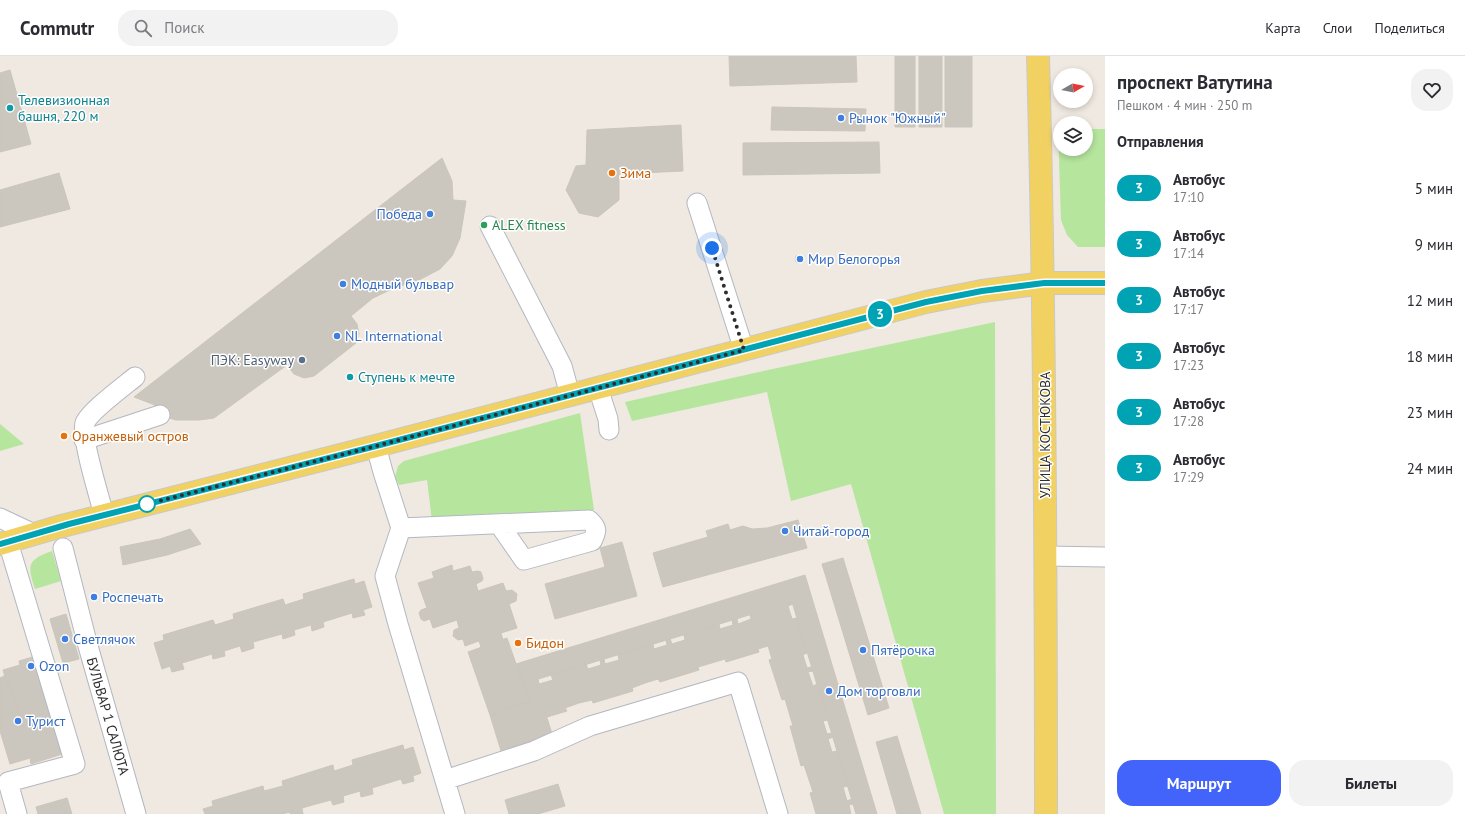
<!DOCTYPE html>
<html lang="ru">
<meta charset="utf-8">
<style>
:root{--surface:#fff;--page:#f2f2f3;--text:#2b2b33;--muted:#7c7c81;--line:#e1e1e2;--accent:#4264fb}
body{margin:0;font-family:"PT Sans",sans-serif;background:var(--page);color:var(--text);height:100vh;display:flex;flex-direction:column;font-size:15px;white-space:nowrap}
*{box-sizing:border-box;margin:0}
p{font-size:13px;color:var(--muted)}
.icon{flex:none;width:22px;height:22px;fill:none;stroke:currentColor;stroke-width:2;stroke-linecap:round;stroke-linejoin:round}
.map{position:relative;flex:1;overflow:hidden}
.sheet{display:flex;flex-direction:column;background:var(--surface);width:360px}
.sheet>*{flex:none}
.badge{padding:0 8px;border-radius:13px;font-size:14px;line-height:26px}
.needle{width:26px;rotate:81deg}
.tools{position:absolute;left:1053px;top:12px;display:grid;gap:8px}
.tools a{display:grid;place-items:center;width:40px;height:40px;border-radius:50%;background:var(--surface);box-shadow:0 2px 6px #0003;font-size:20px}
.you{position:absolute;width:20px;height:20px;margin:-10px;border:3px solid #fff;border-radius:50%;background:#1a73e8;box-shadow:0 0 0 6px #1a73e833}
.map>.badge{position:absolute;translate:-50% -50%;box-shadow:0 0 0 2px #fff}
h2{padding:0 12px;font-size:15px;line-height:36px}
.round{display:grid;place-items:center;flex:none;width:42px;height:42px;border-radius:16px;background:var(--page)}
.overview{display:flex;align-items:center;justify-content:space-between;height:68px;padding:0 12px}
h1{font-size:19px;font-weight:600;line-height:30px}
.cta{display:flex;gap:8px;margin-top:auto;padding:8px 12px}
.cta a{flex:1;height:46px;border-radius:16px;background:var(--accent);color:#fff;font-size:16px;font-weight:600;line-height:46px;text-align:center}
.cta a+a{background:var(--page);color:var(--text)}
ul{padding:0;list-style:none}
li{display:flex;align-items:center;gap:12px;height:56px;padding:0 12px}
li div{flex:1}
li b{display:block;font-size:15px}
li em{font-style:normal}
li .badge{min-width:44px;font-weight:700;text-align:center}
header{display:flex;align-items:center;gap:24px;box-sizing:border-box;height:56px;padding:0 20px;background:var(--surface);border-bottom:1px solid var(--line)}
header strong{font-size:19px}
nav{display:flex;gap:22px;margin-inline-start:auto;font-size:14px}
.search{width:280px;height:36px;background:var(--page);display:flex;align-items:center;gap:10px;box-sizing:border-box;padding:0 14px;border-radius:16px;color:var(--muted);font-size:15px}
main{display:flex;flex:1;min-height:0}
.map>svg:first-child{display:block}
</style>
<header>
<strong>Commutr</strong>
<div class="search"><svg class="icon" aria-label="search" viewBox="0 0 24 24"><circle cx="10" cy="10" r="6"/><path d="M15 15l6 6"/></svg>Поиск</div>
<nav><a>Карта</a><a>Слои</a><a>Поделиться</a></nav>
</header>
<main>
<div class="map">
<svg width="1105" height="758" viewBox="0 0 1105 758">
<rect width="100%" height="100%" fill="#efe9e1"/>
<path fill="#b6e59e" d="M 1086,73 L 1105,73 L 1105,191 L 1078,191 L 1067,179 L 1061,164 L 1058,74 L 1060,74 L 1060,93 L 1086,93 Z
M 995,266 L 996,758 L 944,758 L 851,428 L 791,445 L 767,336 L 632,365 L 625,346 L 759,316 Z
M 580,357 L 594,454 L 432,465 L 427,424 L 399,429 L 395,421 L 398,410 L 404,405 Z
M 0,368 L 24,388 L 0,395 Z
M 52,495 L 61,525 L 35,533 C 27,509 27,504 52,495 Z"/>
<path fill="#cbc7bf" stroke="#cbc5ba" d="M 729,0 L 856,0 L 857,26 L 730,30 Z
M 895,0 L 915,0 L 915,71 L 895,71 Z
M 919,0 L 942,0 L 942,71 L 919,71 Z
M 945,0 L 972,0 L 972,71 L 945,71 Z
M 10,14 L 31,88 L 0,96 L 0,17 Z
M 772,51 L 866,53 L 865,75 L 771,74 Z
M 681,69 L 683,115 L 619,118 L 619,144 L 598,161 L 579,157 L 566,134 L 576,110 L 586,109 L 587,74 Z
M 879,86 L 880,117 L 743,119 L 743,87 Z
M 442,102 L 452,125 L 453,144 L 466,145 L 460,182 L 452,200 L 440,213 L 421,223 L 392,233 L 373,242 L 351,260 L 357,268 L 359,278 L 356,287 L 314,320 L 304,322 L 294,318 L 287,309 L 214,362 L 199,364 L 176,364 L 166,361 L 153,355 L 155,349 L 134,341 Z
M 59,117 L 70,153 L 0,171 L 0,134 Z
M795 203a4 4 0 1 1 8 0a4 4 0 1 1-8 0Z
M 798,464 L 807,492 L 663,531 L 653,497 L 708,481 L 706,475 L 728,468 L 730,474 L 743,470 L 752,473 L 767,472 Z
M 190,473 L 201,488 L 167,499 L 123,509 L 120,491 L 160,483 Z
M 622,486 L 637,540 L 555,563 L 545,528 L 605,511 L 600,492 Z
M 843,502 L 889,652 L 868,659 L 822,508 Z
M 452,509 L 453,515 L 470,510 L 472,516 L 478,515 L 481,516 L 483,523 L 482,525 L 476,528 L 478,535 L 503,527 L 506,535 L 512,534 L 517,538 L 516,545 L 509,548 L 517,572 L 501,577 L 503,584 L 481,591 L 479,585 L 465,590 L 463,583 L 458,584 L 453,580 L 454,574 L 459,572 L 457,564 L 433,572 L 430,563 L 424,565 L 421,563 L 419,557 L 421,554 L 427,552 L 418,527 L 434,522 L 432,516 Z
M 805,519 L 877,758 L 856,758 L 792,546 L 535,624 L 553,681 L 502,698 L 490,659 L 529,645 L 516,608 Z
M 354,523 L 355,528 L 364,525 L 372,551 L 363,554 L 365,559 L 353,562 L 352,557 L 323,566 L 324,571 L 312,575 L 311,569 L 294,574 L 295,579 L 283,583 L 282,578 L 253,586 L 254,592 L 242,596 L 240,590 L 224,595 L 225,600 L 213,603 L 212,598 L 182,607 L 184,613 L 172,616 L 170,610 L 162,613 L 154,587 L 164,584 L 163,579 L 213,564 L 215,569 L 234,563 L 233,558 L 283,543 L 285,549 L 304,543 L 303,538 Z
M 792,546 L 793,548 L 788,550 L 792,563 L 797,562 L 807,597 L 803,599 L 807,612 L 811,611 L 813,615 L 808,616 L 813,630 L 817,628 L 828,664 L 823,665 L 827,678 L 832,677 L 832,679 L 833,681 L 828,683 L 832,696 L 837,695 L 848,730 L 843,731 L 847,745 L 852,743 L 853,748 L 849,749 L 851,758 L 816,758 L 810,737 L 813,736 L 804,709 L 801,710 L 790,670 L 793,670 L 785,643 L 782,644 L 769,604 L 772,603 L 768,590 L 758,593 L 759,596 L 726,606 L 725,603 L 698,611 L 699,614 L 660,626 L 658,623 L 645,627 L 632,632 L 633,635 L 593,647 L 592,644 L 579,647 L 565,652 L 567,655 L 547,661 L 535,624 L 538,623 L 539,628 L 553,624 L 551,619 L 586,608 L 588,613 L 601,609 L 600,604 L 604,603 L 605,608 L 619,604 L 618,599 L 653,588 L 654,593 L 667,589 L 666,584 L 670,583 L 672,588 L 685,584 L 684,579 L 719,568 L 720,573 L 733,569 L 732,564 L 737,563 L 738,568 L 751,563 L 750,559 Z
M 66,558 L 79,603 L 63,607 L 50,563 Z
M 507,582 L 529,645 L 490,659 L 468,596 Z
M 36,600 L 55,662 L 37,667 L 34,657 L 20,661 L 9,627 L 7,627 L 3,614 L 20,609 L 19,605 Z
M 4,620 L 7,627 L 9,627 L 20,661 L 34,657 L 37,667 L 55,662 L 65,697 L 31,708 L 30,702 L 10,708 L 0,675 L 0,622 Z
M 897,680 L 921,758 L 897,758 L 876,686 Z
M 403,689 L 404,694 L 413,691 L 421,717 L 413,720 L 414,725 L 403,728 L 401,723 L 372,732 L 373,738 L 361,741 L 360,735 L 343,740 L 344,746 L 333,749 L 331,744 L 316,748 L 302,752 L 303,758 L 290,758 L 290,756 L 282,758 L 205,758 L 203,753 L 213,750 L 212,745 L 263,730 L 264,735 L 283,730 L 282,725 L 333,709 L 334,715 L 353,709 L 352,704 Z
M 558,728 L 565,750 L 538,758 L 509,758 L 505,744 Z
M 67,742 L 72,758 L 38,758 L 36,751 Z"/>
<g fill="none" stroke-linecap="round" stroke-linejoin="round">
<defs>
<path id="minor" d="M 697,147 L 744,294
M 490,170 L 562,310 L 570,339
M 598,332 L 608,363 L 609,374
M 84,384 L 160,359
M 376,390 L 383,416 L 401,472 L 385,520 L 398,568 L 455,758
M 104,459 C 100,443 80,379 85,367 C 89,356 124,330 135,321
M 0,462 L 34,478
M 401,472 L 589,464 C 598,472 597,475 592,485 L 524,504 L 499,468
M 8,486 L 75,708 L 8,726 L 17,758
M 63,492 L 88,590 L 136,758
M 1046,500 L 1105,501
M 445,724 L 534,695 L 590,670 L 738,626 L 778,758"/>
<path id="major" d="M 1038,0 C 1045,253 1046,505 1046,758
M 0,488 L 58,471 L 376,390 L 926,246 L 982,235 L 1044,227 L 1105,227"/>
</defs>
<use href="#minor" stroke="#b4b7c1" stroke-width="21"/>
<use href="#major" stroke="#c9c9c9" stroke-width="24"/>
<use href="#minor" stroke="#fff" stroke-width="19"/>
<use href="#major" stroke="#f2d163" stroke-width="22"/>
</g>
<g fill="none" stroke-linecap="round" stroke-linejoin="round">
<defs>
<path id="line" d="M 0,488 L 69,468 L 376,390 L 926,246 L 982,235 L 1044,227 L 1105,227"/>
</defs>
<use href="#line" stroke="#fff" stroke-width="9"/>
<use href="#line" stroke="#00a3b4" stroke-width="6"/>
<path stroke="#2e2e2e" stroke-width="4" stroke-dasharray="0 7.2" d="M 147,448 L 376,390 L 744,294 L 712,192"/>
</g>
<g fill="#0f9aa8" stroke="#fff" stroke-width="1.5">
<circle cx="10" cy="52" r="4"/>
<circle cx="350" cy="321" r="4"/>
</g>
<g fill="#3f7fe0" stroke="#fff" stroke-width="1.5">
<circle cx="841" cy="62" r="4"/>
<circle cx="430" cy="158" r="4"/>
<circle cx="800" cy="203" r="4"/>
<circle cx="343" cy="228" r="4"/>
<circle cx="337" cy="280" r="4"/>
<circle cx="785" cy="475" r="4"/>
<circle cx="94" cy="541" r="4"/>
<circle cx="65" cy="583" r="4"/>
<circle cx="863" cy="594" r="4"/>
<circle cx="31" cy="610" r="4"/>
<circle cx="829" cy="635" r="4"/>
<circle cx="18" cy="665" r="4"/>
</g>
<g fill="#e8710a" stroke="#fff" stroke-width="1.5">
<circle cx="612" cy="117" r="4"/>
<circle cx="64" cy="380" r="4"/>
<circle cx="518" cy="587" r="4"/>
</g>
<circle fill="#2e9e5b" stroke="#fff" stroke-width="1.5" cx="484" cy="169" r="4"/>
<circle fill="#5c6f8a" stroke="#fff" stroke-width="1.5" cx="302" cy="304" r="4"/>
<circle fill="#fff" stroke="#00a3b4" stroke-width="2" cx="147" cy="448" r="8"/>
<g text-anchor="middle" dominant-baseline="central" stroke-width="3" stroke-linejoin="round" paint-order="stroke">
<g font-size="14" fill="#0d838f" stroke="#fff" text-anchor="start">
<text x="18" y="44">Телевизионная<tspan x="18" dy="16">башня, 220 м</tspan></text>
<text x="358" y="321">Ступень к мечте</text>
</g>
<g font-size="14" fill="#366cbe" stroke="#fff" text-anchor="start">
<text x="849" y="62">Рынок "Южный"</text>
<text x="422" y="158" text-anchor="end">Победа</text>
<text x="808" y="203">Мир Белогорья</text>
<text x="351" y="228">Модный бульвар</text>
<text x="345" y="280">NL International</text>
<text x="793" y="475">Читай-город</text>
<text x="102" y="541">Роспечать</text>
<text x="73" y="583">Светлячок</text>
<text x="871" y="594">Пятёрочка</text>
<text x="39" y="610">Ozon</text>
<text x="837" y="635">Дом торговли</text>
<text x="26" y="665">Турист</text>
</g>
<g font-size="14" fill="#c56008" stroke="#fff" text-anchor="start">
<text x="620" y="117">Зима</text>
<text x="72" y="380">Оранжевый остров</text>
<text x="526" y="587">Бидон</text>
</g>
<g font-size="14" fill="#27864d" stroke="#fff" text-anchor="start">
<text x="492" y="169">ALEX fitness</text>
</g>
<g font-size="14" fill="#4e5e75" stroke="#fff" text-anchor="end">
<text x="294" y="304">ПЭК: Easyway</text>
</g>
<g font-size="14" fill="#2e2e2e" stroke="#fff">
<text transform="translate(1045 379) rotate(-90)">УЛИЦА КОСТЮКОВА</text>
<text transform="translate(108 660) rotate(74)">БУЛЬВАР 1 САЛЮТА</text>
</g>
</g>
</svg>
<div class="tools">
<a><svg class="needle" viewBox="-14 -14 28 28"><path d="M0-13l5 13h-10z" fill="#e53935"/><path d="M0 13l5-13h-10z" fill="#7c7c81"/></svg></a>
<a><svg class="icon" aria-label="layers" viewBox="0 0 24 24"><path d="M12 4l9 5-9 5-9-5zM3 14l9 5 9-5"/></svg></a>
</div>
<div class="you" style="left:712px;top:192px"></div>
<b class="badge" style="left:880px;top:258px;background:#00a3b4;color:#fff">3</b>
</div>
<section class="sheet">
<div class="overview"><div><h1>проспект Ватутина</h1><p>Пешком · 4 мин · 250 m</p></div><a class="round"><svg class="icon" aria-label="heart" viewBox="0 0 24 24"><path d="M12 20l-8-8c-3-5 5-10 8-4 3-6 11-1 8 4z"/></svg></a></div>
<h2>Отправления</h2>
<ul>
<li><span class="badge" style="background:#00a3b4;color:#fff">3</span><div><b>Автобус</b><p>17:10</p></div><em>5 мин</em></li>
<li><span class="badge" style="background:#00a3b4;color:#fff">3</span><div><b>Автобус</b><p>17:14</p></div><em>9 мин</em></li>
<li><span class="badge" style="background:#00a3b4;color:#fff">3</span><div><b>Автобус</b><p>17:17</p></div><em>12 мин</em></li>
<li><span class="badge" style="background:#00a3b4;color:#fff">3</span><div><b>Автобус</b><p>17:23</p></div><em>18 мин</em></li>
<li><span class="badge" style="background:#00a3b4;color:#fff">3</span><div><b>Автобус</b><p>17:28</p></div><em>23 мин</em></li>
<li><span class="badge" style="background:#00a3b4;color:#fff">3</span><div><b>Автобус</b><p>17:29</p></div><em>24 мин</em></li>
</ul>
<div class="cta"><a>Маршрут</a><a>Билеты</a></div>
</section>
</main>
